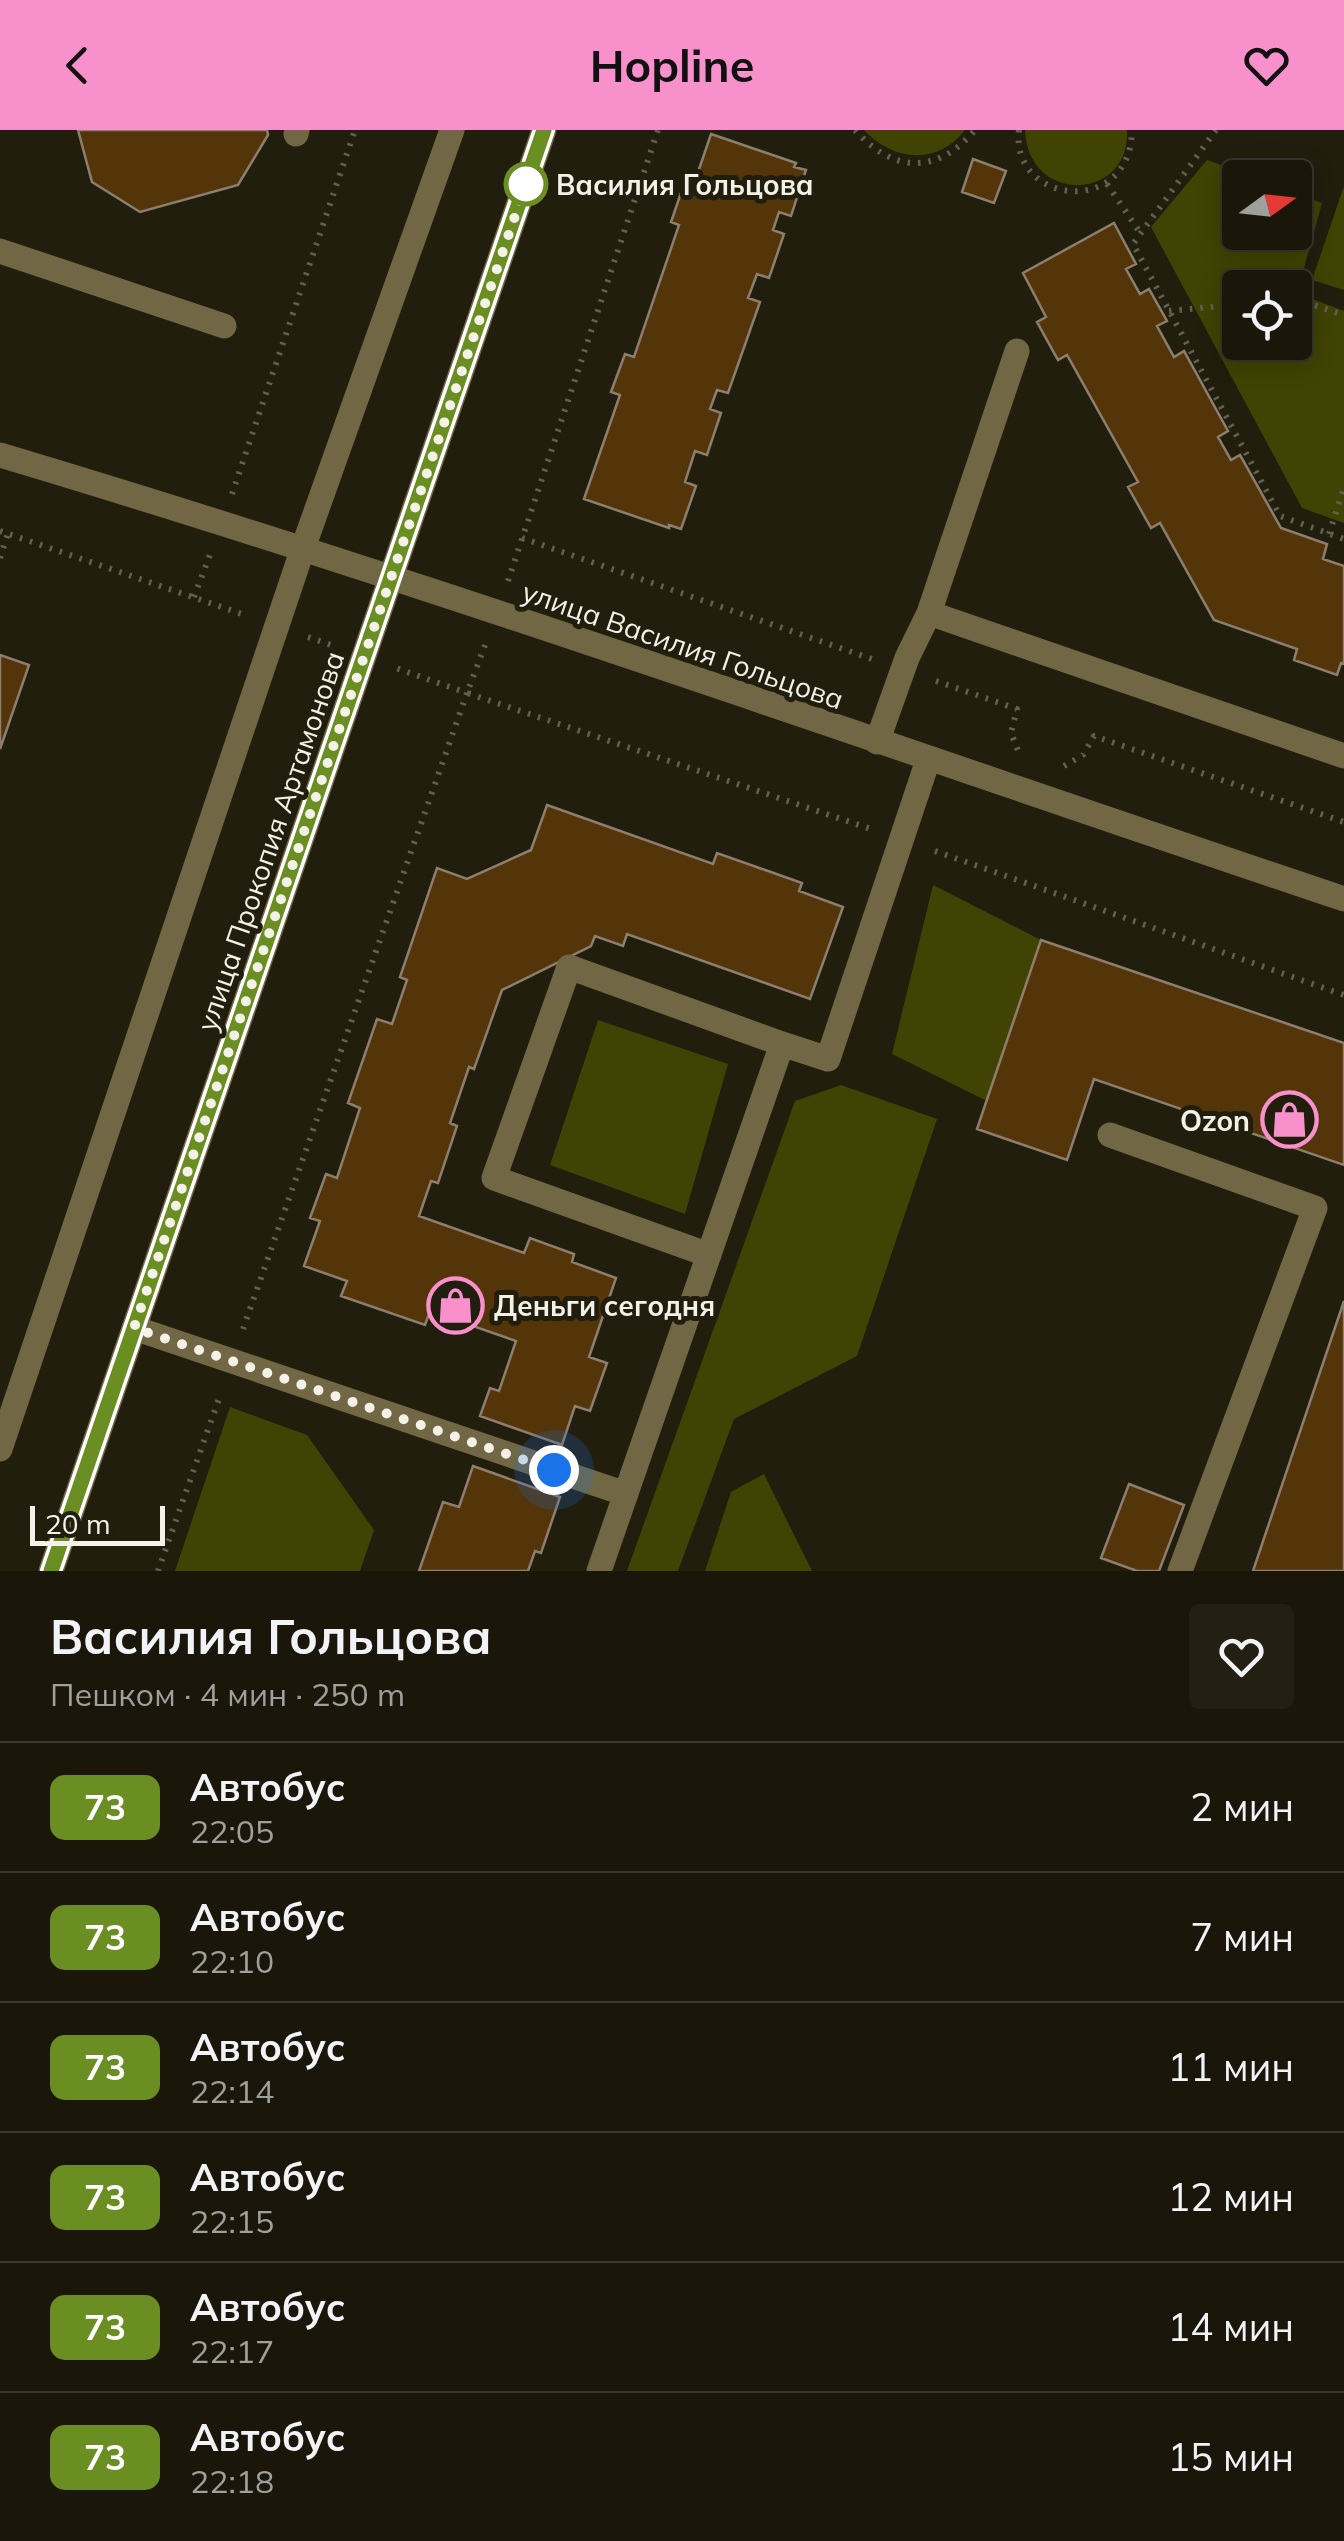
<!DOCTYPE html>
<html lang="ru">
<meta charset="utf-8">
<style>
:root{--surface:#1a160a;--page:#231f13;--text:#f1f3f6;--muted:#9f9f9c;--line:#38352b;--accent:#f890cc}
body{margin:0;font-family:Mulish,sans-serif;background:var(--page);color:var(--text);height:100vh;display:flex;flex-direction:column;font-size:38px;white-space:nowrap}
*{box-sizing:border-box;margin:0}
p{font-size:32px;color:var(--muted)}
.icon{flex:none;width:55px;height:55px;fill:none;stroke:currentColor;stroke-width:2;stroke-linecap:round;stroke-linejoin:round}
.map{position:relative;height:1441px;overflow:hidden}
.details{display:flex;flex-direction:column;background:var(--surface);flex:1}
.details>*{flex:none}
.badge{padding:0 20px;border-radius:15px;font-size:35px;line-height:65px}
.needle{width:65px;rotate:75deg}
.controls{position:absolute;left:1222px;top:30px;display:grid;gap:20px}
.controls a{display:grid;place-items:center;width:90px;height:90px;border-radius:10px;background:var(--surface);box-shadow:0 5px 25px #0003,0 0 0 2px var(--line);font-size:50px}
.scale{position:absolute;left:30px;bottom:25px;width:135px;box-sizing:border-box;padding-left:10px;border:5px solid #f4f2e8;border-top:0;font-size:28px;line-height:35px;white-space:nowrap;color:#f4f2e8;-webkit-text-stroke:8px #221e0e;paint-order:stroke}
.you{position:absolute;width:50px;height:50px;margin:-25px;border:8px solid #fff;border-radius:50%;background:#1a73e8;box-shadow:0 0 0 15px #1a73e833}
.map>.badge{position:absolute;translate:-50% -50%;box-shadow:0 0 0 5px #fff}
.round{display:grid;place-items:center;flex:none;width:105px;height:105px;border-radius:10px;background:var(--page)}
.summary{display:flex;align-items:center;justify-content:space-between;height:170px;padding:0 50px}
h1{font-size:48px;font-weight:700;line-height:75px}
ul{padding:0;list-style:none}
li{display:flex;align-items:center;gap:30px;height:130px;padding:0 50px;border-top:2px solid var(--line)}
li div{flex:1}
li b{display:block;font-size:38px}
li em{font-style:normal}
li .badge{min-width:110px;font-weight:700;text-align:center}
header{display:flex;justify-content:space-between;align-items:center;height:130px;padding:0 50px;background:var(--accent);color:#111;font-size:45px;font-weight:700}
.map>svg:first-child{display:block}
</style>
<header><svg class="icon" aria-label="back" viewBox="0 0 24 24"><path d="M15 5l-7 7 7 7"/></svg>Hopline<svg class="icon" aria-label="heart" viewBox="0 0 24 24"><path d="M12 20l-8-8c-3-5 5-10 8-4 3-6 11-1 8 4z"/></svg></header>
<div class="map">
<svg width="1344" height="1441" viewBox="0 0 1344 1441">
<rect width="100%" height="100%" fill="#221e0e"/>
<path fill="#404303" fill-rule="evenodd" d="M 864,0 L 965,0 C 938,36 892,31 864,0 Z
M 1025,0 L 1127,0 C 1131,71 1028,76 1025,0 Z
M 1207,30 L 1254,47 L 1240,48 L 1240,102 L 1295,102 L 1295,63 L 1322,73 L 1297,163 L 1344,181 L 1344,393 L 1302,378 L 1151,97 ZM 1240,158 L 1295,158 L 1295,212 L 1240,212 Z
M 1344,56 L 1344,160 L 1312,150 Z
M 933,755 L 1041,810 L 987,971 L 892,924 Z
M 598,890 L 728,934 L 685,1084 L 550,1035 Z
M 841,955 L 937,989 L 857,1226 L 734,1289 L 678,1441 L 627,1441 L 795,971 Z
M 230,1277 L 307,1305 L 374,1400 L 360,1441 L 175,1441 Z
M 764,1344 L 812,1441 L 705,1441 L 731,1362 Z"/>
<path fill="#533509" stroke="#8d7f6f" stroke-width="2.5" d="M 78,0 L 267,0 L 268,5 L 238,55 L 140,82 L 92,52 Z
M 711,4 L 796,33 L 794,37 L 806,40 L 791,86 L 779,82 L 773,100 L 784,104 L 769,148 L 757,144 L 748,168 L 760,172 L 728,263 L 717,260 L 710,279 L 721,283 L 707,325 L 695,321 L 685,352 L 696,356 L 681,399 L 669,395 L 669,398 L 584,369 L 620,265 L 611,262 L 625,224 L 634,227 L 679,95 L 671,92 L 684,54 L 693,57 Z
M 973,29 L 1006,41 L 994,73 L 962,62 Z
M 1114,93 L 1136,134 L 1126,139 L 1140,164 L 1149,159 L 1167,191 L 1157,196 L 1174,227 L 1184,221 L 1228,301 L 1218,307 L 1231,330 L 1240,325 L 1281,398 L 1327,414 L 1323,429 L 1344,436 L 1344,534 L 1341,533 L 1337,545 L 1294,530 L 1297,519 L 1214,490 L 1160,393 L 1151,398 L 1128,357 L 1138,352 L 1067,225 L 1058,230 L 1037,192 L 1046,187 L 1023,143 Z
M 0,525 L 29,535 L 0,619 Z
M 547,675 L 713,734 L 717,723 L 802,753 L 799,761 L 843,777 L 810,869 L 627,804 L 623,816 L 595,806 L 591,816 L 502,860 L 474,939 L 469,937 L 450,993 L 457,996 L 438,1053 L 431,1051 L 419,1086 L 524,1123 L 530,1108 L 574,1124 L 572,1132 L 616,1148 L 589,1227 L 607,1233 L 590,1281 L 575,1276 L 562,1315 L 480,1286 L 490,1258 L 499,1261 L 516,1211 L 430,1181 L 425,1195 L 341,1166 L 347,1151 L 304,1136 L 320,1091 L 310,1088 L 326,1044 L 337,1048 L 360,978 L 348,973 L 377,889 L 392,894 L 407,850 L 400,847 L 437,738 L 467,749 L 531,720 Z
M 1041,810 L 1344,913 L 1344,1035 L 1094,949 L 1067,1030 L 977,999 Z
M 1344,1171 L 1344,1441 L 1253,1441 Z
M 473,1336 L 560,1367 L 541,1423 L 535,1421 L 528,1441 L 419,1441 L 443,1372 L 459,1377 Z
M 1129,1354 L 1184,1375 L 1159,1441 L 1137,1441 L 1101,1428 Z"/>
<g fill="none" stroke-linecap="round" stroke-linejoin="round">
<path stroke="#635f51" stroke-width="6" stroke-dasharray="2.5 8" stroke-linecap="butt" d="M 855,0 C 893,43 937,45 975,0
M 1019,0 C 1010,75 1131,88 1132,0
M 1216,0 L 1133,114 L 1280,386 L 1344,409
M 1107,54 L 1141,104
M 1295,169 L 1344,185
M 1169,181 L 1240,174
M 232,364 L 355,0
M 0,401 L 245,485
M 1329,404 L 1344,357
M 522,408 L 872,529
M 0,428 L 8,403
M 508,451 L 658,0
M 194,467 L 211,422
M 308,507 L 334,516
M 485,515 L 467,563 L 871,699
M 936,551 L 1017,579 L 1011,603 L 1019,623
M 1064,636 L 1083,625 L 1094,606 L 1344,692
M 935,721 L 1344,865
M 243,1199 L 467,563 L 393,537
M 158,1441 L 221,1263"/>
<path stroke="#726744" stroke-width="25" d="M 296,4 L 297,0
M 0,121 L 224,196
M 929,483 L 1344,626
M 877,612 L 907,528 L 929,483 L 1017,221
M 1110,1005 L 1315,1078 L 1180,1441
M 709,1125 L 494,1048 L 569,837 L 782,914
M 134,1198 L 626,1364
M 599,1441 L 782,914 L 828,929 L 928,630"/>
<path stroke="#726744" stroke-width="25" d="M 0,325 C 452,460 897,619 1344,769"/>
<path stroke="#726744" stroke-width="25" d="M 0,1319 L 303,418 L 452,0
M 51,1441 L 544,0"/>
</g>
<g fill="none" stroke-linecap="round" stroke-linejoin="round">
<defs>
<path id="line" d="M 51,1441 L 544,0"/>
</defs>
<use href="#line" stroke="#fff" stroke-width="22"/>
<use href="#line" stroke="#6b8e23" stroke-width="15"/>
<path stroke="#f4f2e8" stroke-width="10" stroke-dasharray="0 18" d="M 526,54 L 134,1198 L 554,1340"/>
</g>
<defs>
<symbol id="shop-ring" viewBox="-11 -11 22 22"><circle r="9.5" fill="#221e0e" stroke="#f890cc" stroke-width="1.5"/><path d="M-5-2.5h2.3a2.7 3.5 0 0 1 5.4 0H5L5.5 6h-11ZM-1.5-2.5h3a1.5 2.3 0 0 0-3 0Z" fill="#f890cc"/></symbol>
</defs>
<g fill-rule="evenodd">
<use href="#shop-ring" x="1258" y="958" width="63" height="63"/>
<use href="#shop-ring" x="424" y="1144" width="63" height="63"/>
</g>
<circle fill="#fff" stroke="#6b8e23" stroke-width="5" cx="526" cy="54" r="20"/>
<g text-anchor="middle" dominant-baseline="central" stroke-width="10" stroke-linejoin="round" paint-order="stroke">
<g font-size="28" font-weight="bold" fill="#f4f2e8" stroke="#221e0e" text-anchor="start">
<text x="556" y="54">Василия Гольцова</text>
</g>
<g font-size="28" fill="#f4f2e8" stroke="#221e0e">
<text transform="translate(683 515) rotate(19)">улица Василия Гольцова</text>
<text transform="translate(270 711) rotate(-71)">улица Прокопия Артамонова</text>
</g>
<g font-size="28" font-weight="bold" fill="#f4f2e8" stroke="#221e0e" text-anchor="end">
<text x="1250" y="990">Ozon</text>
<text x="494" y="1175" text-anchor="start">Деньги сегодня</text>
</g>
</g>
</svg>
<div class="controls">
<a><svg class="needle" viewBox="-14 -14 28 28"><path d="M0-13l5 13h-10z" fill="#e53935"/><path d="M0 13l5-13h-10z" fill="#9f9f9c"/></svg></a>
<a><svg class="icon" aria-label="locate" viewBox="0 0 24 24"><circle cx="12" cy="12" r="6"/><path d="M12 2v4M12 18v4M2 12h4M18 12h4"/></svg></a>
</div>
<div class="scale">20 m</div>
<div class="you" style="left:554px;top:1340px"></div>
</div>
<section class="details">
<div class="summary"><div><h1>Василия Гольцова</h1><p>Пешком · 4 мин · 250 m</p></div><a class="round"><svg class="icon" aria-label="heart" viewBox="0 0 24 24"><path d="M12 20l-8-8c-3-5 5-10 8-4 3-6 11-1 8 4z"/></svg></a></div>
<ul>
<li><span class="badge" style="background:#6b8e23;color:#fff">73</span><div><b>Автобус</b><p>22:05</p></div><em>2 мин</em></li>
<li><span class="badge" style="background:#6b8e23;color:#fff">73</span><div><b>Автобус</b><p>22:10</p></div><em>7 мин</em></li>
<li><span class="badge" style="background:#6b8e23;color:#fff">73</span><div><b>Автобус</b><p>22:14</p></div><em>11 мин</em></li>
<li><span class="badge" style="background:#6b8e23;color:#fff">73</span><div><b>Автобус</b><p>22:15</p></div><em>12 мин</em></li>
<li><span class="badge" style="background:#6b8e23;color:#fff">73</span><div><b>Автобус</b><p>22:17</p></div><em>14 мин</em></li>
<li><span class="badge" style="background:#6b8e23;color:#fff">73</span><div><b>Автобус</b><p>22:18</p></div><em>15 мин</em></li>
</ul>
</section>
